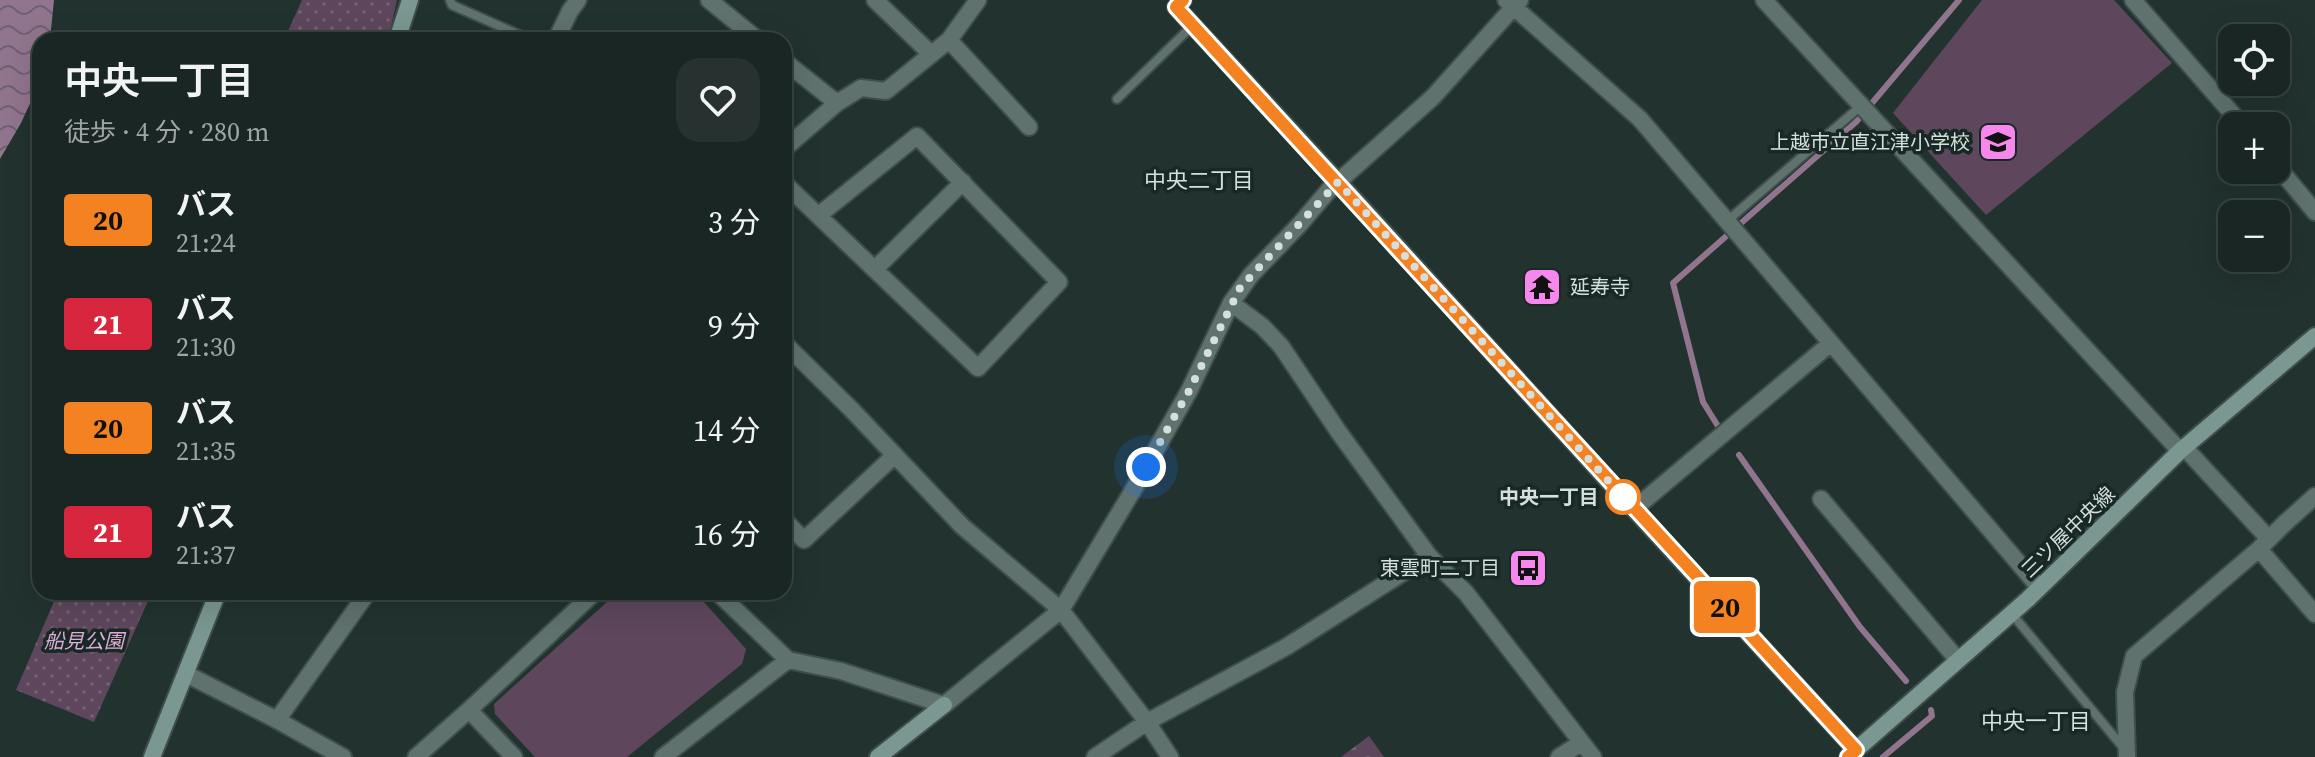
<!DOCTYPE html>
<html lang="ja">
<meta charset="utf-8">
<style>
:root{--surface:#1a2623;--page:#273230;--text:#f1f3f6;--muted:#9fa5a6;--line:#384341}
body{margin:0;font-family:"Source Serif 4","Noto Sans JP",serif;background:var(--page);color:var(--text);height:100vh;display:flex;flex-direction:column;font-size:30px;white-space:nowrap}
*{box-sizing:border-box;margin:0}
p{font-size:26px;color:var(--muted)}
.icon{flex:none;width:44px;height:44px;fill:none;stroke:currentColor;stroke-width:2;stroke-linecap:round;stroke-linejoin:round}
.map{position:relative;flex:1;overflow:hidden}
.sheet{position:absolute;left:32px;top:32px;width:760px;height:568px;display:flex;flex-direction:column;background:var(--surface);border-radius:24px;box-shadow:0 8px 32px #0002,0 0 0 2px var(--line)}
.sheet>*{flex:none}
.badge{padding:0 16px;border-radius:6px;font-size:28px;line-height:52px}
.controls{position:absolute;left:2218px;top:24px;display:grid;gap:16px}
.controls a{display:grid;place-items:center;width:72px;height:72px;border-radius:16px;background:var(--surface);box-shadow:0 8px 32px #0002,0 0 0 2px var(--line);font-size:40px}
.you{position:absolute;width:40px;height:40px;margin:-20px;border:6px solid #fff;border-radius:50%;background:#1a73e8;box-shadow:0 0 0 12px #1a73e833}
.map>.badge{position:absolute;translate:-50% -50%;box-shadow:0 0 0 4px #fff}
.round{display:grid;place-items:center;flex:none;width:84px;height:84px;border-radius:24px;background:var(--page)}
.overview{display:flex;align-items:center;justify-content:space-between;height:136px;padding:0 32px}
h1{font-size:38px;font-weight:600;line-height:60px}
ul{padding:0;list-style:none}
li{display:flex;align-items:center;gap:24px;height:104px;padding:0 32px}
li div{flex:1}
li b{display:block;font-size:30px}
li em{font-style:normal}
li .badge{min-width:88px;font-weight:700;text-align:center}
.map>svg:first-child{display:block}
</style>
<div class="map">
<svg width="2315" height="757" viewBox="0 0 2315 757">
<defs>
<pattern id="grass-dots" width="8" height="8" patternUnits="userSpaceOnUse" patternTransform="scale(2)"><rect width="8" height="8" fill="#5e475c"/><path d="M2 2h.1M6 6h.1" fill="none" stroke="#746173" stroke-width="1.8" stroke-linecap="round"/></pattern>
<pattern id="cemetery-stones" width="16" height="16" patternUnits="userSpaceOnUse" patternTransform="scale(2)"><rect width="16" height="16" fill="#5e475c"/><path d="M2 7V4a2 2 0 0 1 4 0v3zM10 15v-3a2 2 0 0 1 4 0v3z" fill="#746173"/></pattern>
<pattern id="water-waves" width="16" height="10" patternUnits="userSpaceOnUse" patternTransform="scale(2)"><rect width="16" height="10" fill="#91758e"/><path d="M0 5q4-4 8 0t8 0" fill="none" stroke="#716170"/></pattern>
</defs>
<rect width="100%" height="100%" fill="#22322f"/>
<path fill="url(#grass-dots)" d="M 302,0 L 397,0 L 388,40 L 284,40 Z
M 58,592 L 152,592 L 94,722 L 16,690 Z"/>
<path fill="url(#cemetery-stones)" d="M 1369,736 L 1384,757 L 1341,757 Z"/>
<path fill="#5e475c" d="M 1982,0 L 2114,0 L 2172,63 L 1986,215 L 1893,113 Z
M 618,592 L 695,592 L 746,649 L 742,664 L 627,757 L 535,757 L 495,714 L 494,704 Z"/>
<path fill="url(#water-waves)" d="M 0,0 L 54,0 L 50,40 L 40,40 L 40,82 L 21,123 L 0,159 Z"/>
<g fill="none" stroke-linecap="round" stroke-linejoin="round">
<path stroke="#91758e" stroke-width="6" d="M 1721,431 L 1703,402 L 1673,283 L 1856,122 L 1959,0
M 1739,455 L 1860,627 L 1906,681
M 1883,757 L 1932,716 L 1931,710"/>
<defs>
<path id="lane" d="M 450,0 L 452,5 L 461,9 L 531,40
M 1117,99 L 1193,25
M 1727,221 L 1862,105
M 2012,614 L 2126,751"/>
<path id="street" d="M 709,0 L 758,40
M 875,0 L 931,54
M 1506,0 L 1640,119 L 2039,587
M 1764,0 L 2180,451
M 2133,0 L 2243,126
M 556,40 L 570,11 L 578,0
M 949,40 L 1029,127
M 784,61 L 837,103
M 784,149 L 837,103 L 861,88 L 886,91 L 949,40 L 978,0
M 2276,165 L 2315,212
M 784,183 L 978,368 L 1059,282 L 917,136 L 819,215
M 876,268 L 963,182
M 1231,303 L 1262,326 L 1281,346 L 1338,431 L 1429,556 L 1466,593 L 1593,757
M 784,343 L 851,409 L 962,526 L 1061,610 L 1147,722 L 1170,757
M 2184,447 L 2269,539
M 1821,499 L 1957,659
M 1634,509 L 1831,343
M 784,520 L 804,540 L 895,455
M 2259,549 L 2315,614
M 717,592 L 788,660 L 841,671 L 944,705 L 1061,610 L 1132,492 L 1189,391 L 1231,303 L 1251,275 L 1300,224 L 1329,190 L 1433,97 L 1520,0
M 186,674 L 277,720 L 343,757
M 277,720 L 368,592
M 416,757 L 469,710
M 514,757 L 469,710 L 595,592
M 663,757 L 788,660
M 1095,757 L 1147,722 L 1286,647 L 1429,556
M 1559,757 L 1581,743
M 2127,757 L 2125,692 L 2134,656 L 2259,549 L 2284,524 L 2315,496"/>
<path id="secondary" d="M 1183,0 L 1176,7 L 1362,208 L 1634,509 L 1856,750
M 397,40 L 410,0
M 152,757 L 218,592
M 878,757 L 944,705
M 1848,757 L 2028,599 L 2180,451 L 2315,336"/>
</defs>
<use href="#lane" stroke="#3f4e4b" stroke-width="12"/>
<use href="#street" stroke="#3f4e4b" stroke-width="20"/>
<use href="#secondary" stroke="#3f4e4b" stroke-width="20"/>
<use href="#lane" stroke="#5f726e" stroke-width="8"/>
<use href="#street" stroke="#5f726e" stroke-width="16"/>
<use href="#secondary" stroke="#7a9791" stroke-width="16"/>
</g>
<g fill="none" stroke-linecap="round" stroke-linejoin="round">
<defs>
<path id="line" d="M 1183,0 L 1176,7 L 1856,750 L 1848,757"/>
</defs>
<use href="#line" stroke="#fff" stroke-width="18"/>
<use href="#line" stroke="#f58220" stroke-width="12"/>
<path stroke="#d5dfdd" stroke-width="8" stroke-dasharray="0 14.4" d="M 1146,467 L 1189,391 L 1240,288 L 1338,182 L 1623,497"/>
</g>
<defs>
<symbol id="school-square" viewBox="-11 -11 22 22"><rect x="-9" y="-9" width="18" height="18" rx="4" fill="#f688ed" stroke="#182825"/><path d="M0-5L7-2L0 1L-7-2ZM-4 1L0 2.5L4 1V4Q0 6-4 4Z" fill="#111"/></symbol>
<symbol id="temple-square" viewBox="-11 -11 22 22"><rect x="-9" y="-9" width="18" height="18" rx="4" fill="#f688ed" stroke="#182825"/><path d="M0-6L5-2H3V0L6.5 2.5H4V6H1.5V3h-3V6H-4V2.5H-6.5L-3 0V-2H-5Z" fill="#111"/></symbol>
<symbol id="bus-square" viewBox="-11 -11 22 22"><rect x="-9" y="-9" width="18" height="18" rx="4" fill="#f688ed" stroke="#182825"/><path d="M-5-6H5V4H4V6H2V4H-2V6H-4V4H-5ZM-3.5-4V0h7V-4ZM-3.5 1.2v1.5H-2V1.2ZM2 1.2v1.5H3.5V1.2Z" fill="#111"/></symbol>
</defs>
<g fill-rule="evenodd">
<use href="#school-square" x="1976" y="120" width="44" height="44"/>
<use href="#temple-square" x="1520" y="265" width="44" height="44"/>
<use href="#bus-square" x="1506" y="546" width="44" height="44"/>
</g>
<circle fill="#fff" stroke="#f58220" stroke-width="4" cx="1623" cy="497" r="16"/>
<g text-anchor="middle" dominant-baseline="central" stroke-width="7" stroke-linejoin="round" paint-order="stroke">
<g font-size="20" fill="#d5dfdd" stroke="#182825" text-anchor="end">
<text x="1970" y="142">上越市立直江津小学校</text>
<text x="1570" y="287" text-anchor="start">延寿寺</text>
<text x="1500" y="568">東雲町二丁目</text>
</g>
<g font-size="20" font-weight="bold" fill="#d5dfdd" stroke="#182825" text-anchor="end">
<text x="1599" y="497">中央一丁目</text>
</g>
<g font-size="20" fill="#d5dfdd" stroke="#182825">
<text transform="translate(2068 532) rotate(-44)">三ツ屋中央線</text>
</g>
<g font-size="20" font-style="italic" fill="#ddacd7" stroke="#182825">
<text x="84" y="641">船見公園</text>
</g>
<g font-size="22" fill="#d5dfdd" stroke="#182825">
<text x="1199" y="180">中央二丁目</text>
<text x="2036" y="721">中央一丁目</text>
</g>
</g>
</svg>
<div class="controls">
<a><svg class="icon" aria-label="locate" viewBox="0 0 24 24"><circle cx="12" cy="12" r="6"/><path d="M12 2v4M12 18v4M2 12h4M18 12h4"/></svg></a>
<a>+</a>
<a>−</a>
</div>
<div class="you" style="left:1146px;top:467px"></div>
<b class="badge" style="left:1725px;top:607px;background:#f58220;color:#111">20</b>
<section class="sheet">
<div class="overview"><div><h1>中央一丁目</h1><p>徒歩 · 4 分 · 280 m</p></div><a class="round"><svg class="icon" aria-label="heart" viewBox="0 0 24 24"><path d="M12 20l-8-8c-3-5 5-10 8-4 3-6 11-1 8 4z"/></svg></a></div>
<ul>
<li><span class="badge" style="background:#f58220;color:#111">20</span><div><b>バス</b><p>21:24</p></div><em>3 分</em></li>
<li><span class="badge" style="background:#d7263d;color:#fff">21</span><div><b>バス</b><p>21:30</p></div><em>9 分</em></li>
<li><span class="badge" style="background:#f58220;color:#111">20</span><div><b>バス</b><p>21:35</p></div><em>14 分</em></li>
<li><span class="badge" style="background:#d7263d;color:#fff">21</span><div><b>バス</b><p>21:37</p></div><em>16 分</em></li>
</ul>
</section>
</div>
